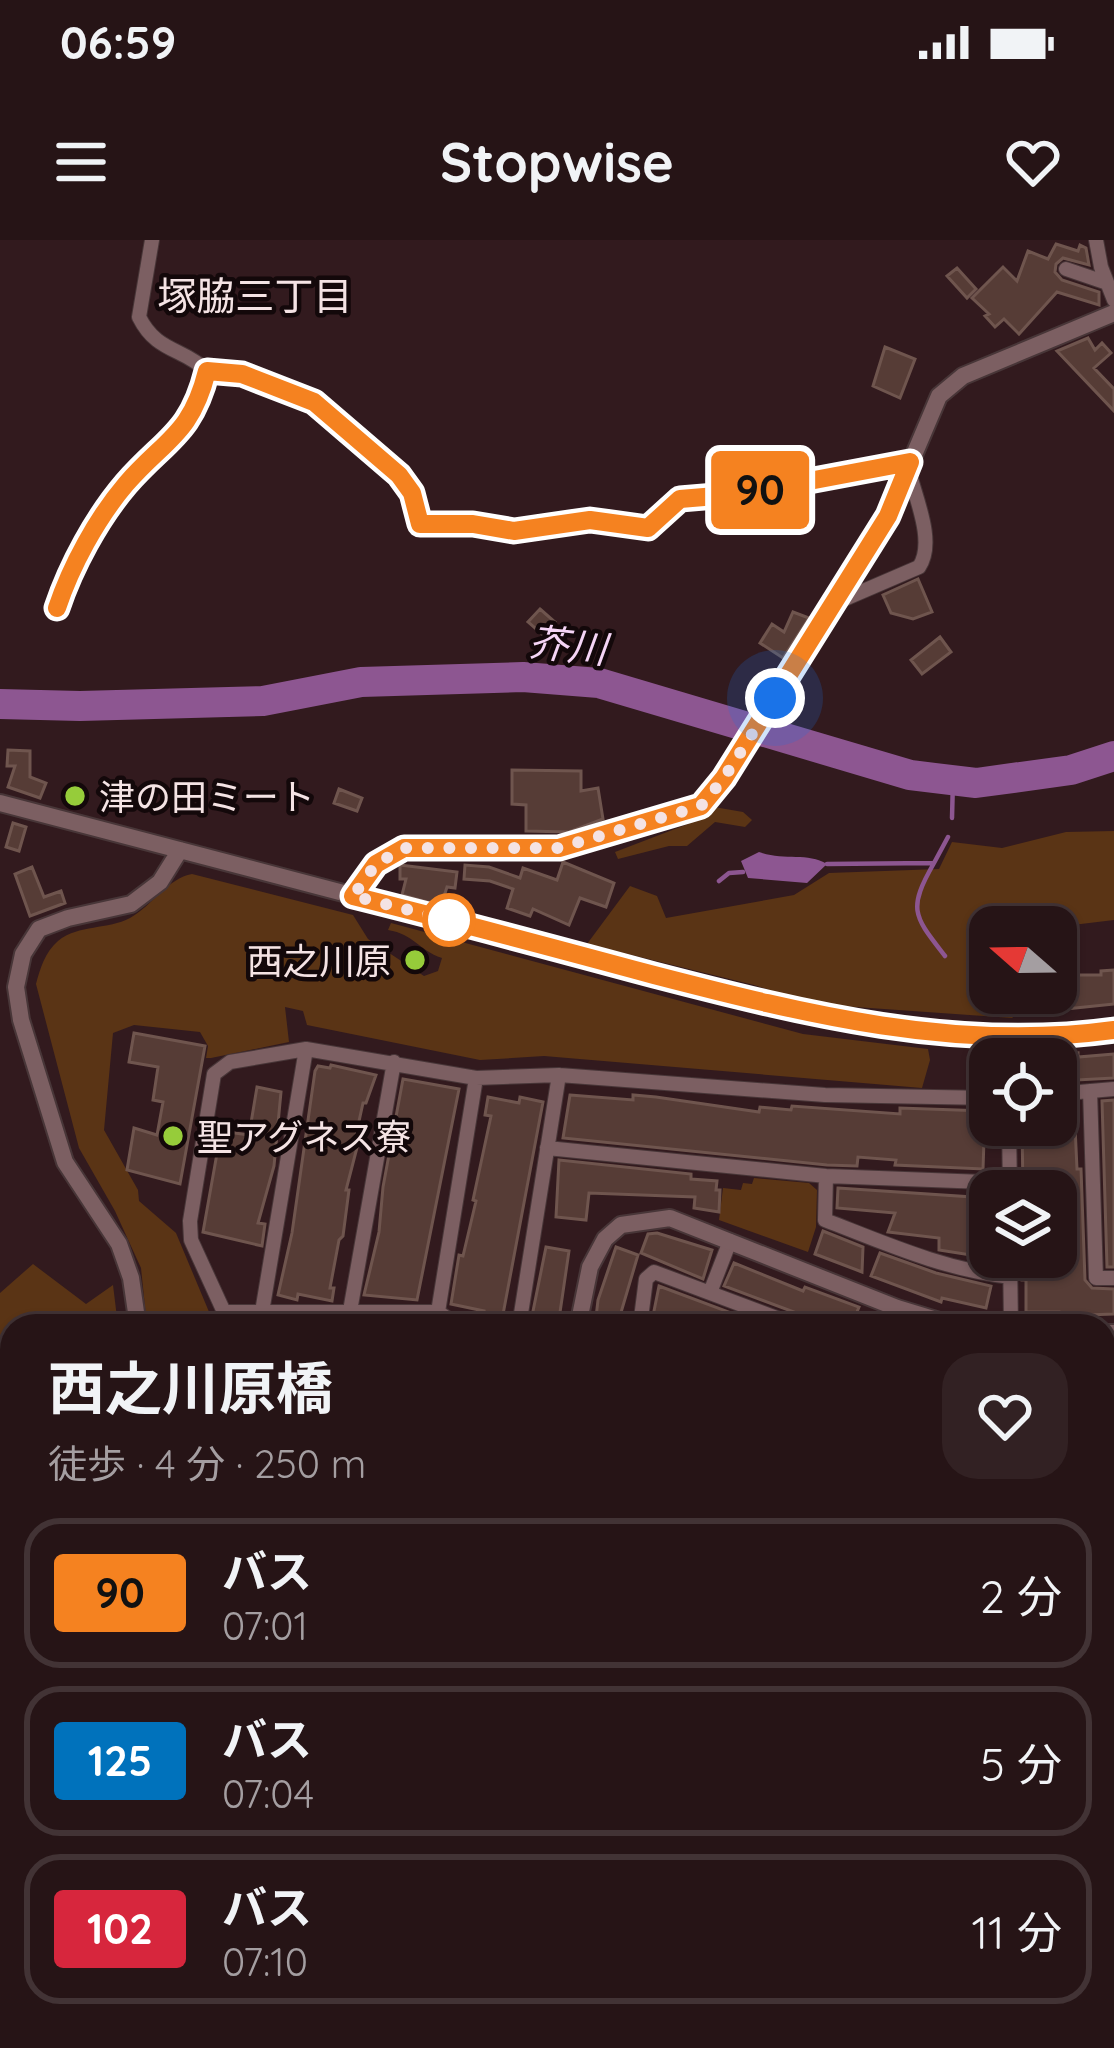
<!DOCTYPE html>
<html lang="ja">
<meta charset="utf-8">
<style>
:root{--surface:#261416;--page:#322123;--text:#f1f3f6;--muted:#a49ea1;--line:#423335}
body{margin:0;font-family:Quicksand,"Noto Sans JP",sans-serif;background:var(--page);color:var(--text);height:100vh;display:flex;flex-direction:column;font-size:45px;white-space:nowrap}
*{box-sizing:border-box;margin:0}
p{font-size:39px;color:var(--muted)}
.icon{flex:none;width:66px;height:66px;fill:none;stroke:currentColor;stroke-width:2;stroke-linecap:round;stroke-linejoin:round}
.map{position:relative;flex:1;overflow:hidden}
.drawer{position:absolute;left:0px;top:1074px;width:1116px;height:735px;display:flex;flex-direction:column;background:var(--surface);border-radius:36px 36px 0 0;box-shadow:0 3px 9px #0004,0 0 0 3px var(--line)}
.drawer>*{flex:none}
.badge{padding:0 24px;border-radius:9px;font-size:42px;line-height:78px}
.needle{width:78px;rotate:290deg}
.tools{position:absolute;left:969px;top:666px;display:grid;gap:24px}
.tools a{display:grid;place-items:center;width:108px;height:108px;border-radius:24px;background:var(--surface);box-shadow:0 3px 9px #0004,0 0 0 3px var(--line);font-size:60px}
.you{position:absolute;width:60px;height:60px;margin:-30px;border:9px solid #fff;border-radius:50%;background:#1a73e8;box-shadow:0 0 0 18px #1a73e833}
.map>.badge{position:absolute;translate:-50% -50%;box-shadow:0 0 0 6px #fff}
.round{display:grid;place-items:center;flex:none;width:126px;height:126px;border-radius:36px;background:var(--page)}
.head{display:flex;align-items:center;justify-content:space-between;height:204px;padding:0 48px}
h1{font-size:57px;font-weight:700;line-height:90px}
ul{padding:0;list-style:none}
li{display:flex;align-items:center;gap:36px;height:150px;margin:0 24px 18px;padding:0 24px;border:6px solid var(--line);border-radius:36px}
li div{flex:1}
li b{display:block;font-size:45px}
li em{font-style:normal}
li .badge{min-width:132px;font-weight:700;text-align:center}
.status{display:flex;justify-content:space-between;align-items:center;height:84px;padding:0 60px;background:var(--surface);direction:ltr}
.status svg{height:33px;fill:currentColor}
header{display:flex;justify-content:space-between;align-items:center;height:156px;padding:0 48px;background:var(--surface);font-size:54px;font-weight:700}
.map>svg:first-child{display:block}
</style>
<div class="status"><b>06:59</b><svg viewBox="0 0 49 12"><path d="M0 12V9h3v3zM5 12V6h3v6zM10 12V3h3v9zM15 12V0h3v12zM26 1h20v11H26zM47 4h2v5h-2z"/></svg></div>
<header><svg class="icon" aria-label="menu" viewBox="0 0 24 24"><path d="M4 6h16M4 12h16M4 18h16"/></svg>Stopwise<svg class="icon" aria-label="heart" viewBox="0 0 24 24"><path d="M12 20l-8-8c-3-5 5-10 8-4 3-6 11-1 8 4z"/></svg></header>
<div class="map">
<svg width="1114" height="1808" viewBox="0 0 1114 1808">
<rect width="100%" height="100%" fill="#321a1e"/>
<path fill="#3f2125" d="M 416,1082 L 424,1086 L 216,1086 L 217,1083 Z"/>
<path fill="#5a3415" d="M 714,567 L 743,572 L 752,580 L 745,587 L 715,582 L 687,606 L 669,606 L 618,619 L 615,612 L 688,584 Z
M 1114,591 L 1114,680 L 1056,687 L 990,687 L 990,753 L 1027,753 L 1023,768 L 1012,778 L 813,764 L 754,745 L 587,704 L 630,646 L 657,656 L 666,678 L 794,655 L 829,633 L 939,629 L 952,602 L 1002,608 L 1066,592 Z
M 192,634 L 353,675 L 368,699 L 424,736 L 438,731 L 442,718 C 418,710 414,694 388,690 L 391,683 L 803,794 L 928,809 L 930,820 L 922,848 L 544,816 L 480,820 L 307,785 L 303,771 L 285,767 L 289,802 L 211,818 L 206,818 L 208,806 L 200,792 L 134,785 L 113,793 L 104,890 L 138,950 L 139,961 L 176,993 L 212,1079 L 210,1086 L 147,1086 L 141,1028 L 115,971 L 79,908 L 36,744 C 40,729 45,712 58,701 C 79,684 108,690 130,678 C 152,666 168,638 192,634 Z
M 754,938 L 809,943 L 817,950 L 816,987 L 808,1012 L 719,980 L 723,948 L 741,950 L 743,943 L 752,944 Z
M 33,1024 L 86,1064 L 113,1045 L 118,1086 L 12,1086 L 12,1249 L 0,1259 L 0,1053 Z
M 1104,1507 L 1114,1510 L 1114,1808 L 876,1808 L 861,1797 L 1104,1797 Z
M 12,1631 L 12,1677 L 0,1682 L 0,1632 Z
M 12,1735 L 12,1797 L 756,1797 L 754,1808 L 0,1808 L 0,1739 Z"/>
<path fill="#8d5691" d="M 759,612 C 783,621 807,612 827,624 L 807,643 L 748,638 L 741,621 Z
M 759,1797 L 846,1797 L 867,1808 L 759,1808 Z"/>
<g fill="none" stroke-linecap="round" stroke-linejoin="round">
<path stroke="#8d5691" stroke-width="4.5" d="M 952,578 L 953,540
M 934,623 C 907,670 914,676 945,716
M 827,624 L 934,623 L 948,597
M 719,641 L 729,633 L 743,632"/>
<path stroke="#8d5691" stroke-width="30" d="M 0,464 L 80,466 L 263,461 L 361,442 L 523,437 L 599,443 L 910,535 L 976,543 L 1071,530 L 1114,516"/>
</g>
<path fill="#563c36" stroke="#6f554e" stroke-width="3" d="M 1056,4 L 1078,11 L 1080,5 L 1086,8 L 1089,25 L 1063,18 L 1056,24 L 1055,32 L 1062,40 L 1099,52 L 1099,65 L 1057,52 L 1019,94 L 1004,79 L 995,87 L 985,76 L 989,74 L 972,58 L 1003,27 L 1017,41 L 1028,11 L 1048,19 Z
M 957,28 L 976,49 L 967,58 L 947,36 Z
M 1088,98 L 1095,110 L 1102,103 L 1111,113 L 1094,128 L 1114,149 L 1114,171 L 1057,111 Z
M 885,107 L 915,119 L 900,158 L 873,146 Z
M 918,339 L 932,372 L 913,379 L 891,373 L 883,355 Z
M 540,369 L 555,382 L 543,395 L 528,382 Z
M 793,372 L 809,378 L 783,418 L 760,403 L 772,384 L 784,392 Z
M 940,397 L 951,412 L 922,434 L 911,420 Z
M 8,510 L 30,511 L 30,537 L 46,543 L 40,558 L 8,547 L 15,526 L 7,526 Z
M 512,530 L 581,531 L 581,551 L 598,548 L 603,579 L 569,592 L 526,591 L 526,565 L 512,564 Z
M 339,549 L 362,558 L 357,571 L 334,563 Z
M 13,583 L 26,587 L 19,611 L 6,607 Z
M 563,622 L 614,643 L 606,667 L 580,658 L 569,685 L 533,669 L 530,676 L 507,668 L 513,649 L 490,641 L 464,639 L 465,625 L 489,627 L 520,638 L 523,628 L 557,640 Z
M 400,625 L 457,632 L 455,648 L 447,647 L 441,666 L 402,655 L 406,639 L 400,639 Z
M 32,627 L 44,657 L 61,651 L 65,663 L 30,676 L 15,634 Z
M 1114,730 L 1114,764 L 1046,771 L 1046,753 L 1056,753 L 1056,735 L 1101,735 L 1101,731 Z
M 134,793 L 205,806 L 180,944 L 127,930 L 134,888 L 157,895 L 163,862 L 153,860 L 158,827 L 129,822 Z
M 1078,813 L 1078,817 L 1114,814 L 1114,838 L 1058,841 L 1056,815 Z
M 331,825 L 376,835 L 366,863 L 363,863 L 356,895 L 360,896 L 346,950 L 349,950 L 343,996 L 339,1000 L 330,1048 L 334,1048 L 332,1061 L 298,1054 L 297,1060 L 278,1055 L 292,993 L 315,831 L 318,826 L 330,828 Z
M 403,839 L 459,849 L 417,1060 L 364,1055 L 379,992 L 383,947 Z
M 257,847 L 281,852 L 274,926 L 258,983 L 265,984 L 262,1006 L 203,992 L 221,891 L 249,895 Z
M 570,855 L 633,860 L 633,855 L 656,857 L 759,872 L 760,867 L 791,870 L 792,866 L 900,874 L 900,868 L 985,871 L 983,929 L 895,925 L 896,920 L 858,917 L 857,926 L 827,925 L 563,898 Z
M 488,857 L 519,863 L 520,857 L 543,862 L 501,1085 L 482,1081 L 484,1071 L 451,1064 L 459,1015 L 463,1016 L 476,961 L 473,960 L 491,876 L 485,875 Z
M 1114,860 L 1114,1027 L 1107,1027 L 1102,861 Z
M 1056,865 L 1074,865 L 1077,929 L 1081,929 L 1085,1040 L 1092,1048 L 1114,1049 L 1114,1074 L 1059,1076 L 1059,1072 L 1026,1072 L 1026,1040 L 1022,1040 L 1022,1022 L 1054,1022 L 1056,951 L 1023,951 L 1022,885 L 1056,885 Z
M 559,920 L 691,934 L 691,939 L 717,941 L 716,950 L 720,950 L 719,972 L 694,968 L 695,957 L 589,953 L 586,980 L 556,977 Z
M 838,948 L 987,958 L 985,985 L 990,985 L 990,1018 L 939,1010 L 939,998 L 888,992 L 895,973 L 837,968 Z
M 823,991 L 863,1007 L 862,1032 L 815,1014 Z
M 657,993 L 712,1010 L 703,1039 L 641,1013 L 648,994 Z
M 546,1007 L 569,1011 L 558,1086 L 530,1086 Z
M 616,1007 L 638,1015 L 617,1086 L 595,1086 L 598,1060 Z
M 880,1013 L 936,1033 L 991,1046 L 986,1068 L 942,1058 L 941,1062 L 871,1036 Z
M 734,1023 L 803,1051 L 805,1047 L 859,1067 L 857,1072 L 890,1086 L 809,1086 L 802,1075 L 724,1046 Z
M 659,1046 L 766,1086 L 651,1086 Z"/>
<g fill="none" stroke-linecap="round" stroke-linejoin="round">
<defs>
<path id="minor" d="M 1096,0 L 1101,27 L 1114,60
M 1066,29 L 1107,43
M 207,131 L 241,134 L 314,162 L 399,235 L 412,253 L 420,284 L 473,284 L 514,291 L 590,281 L 648,288 L 680,259 L 740,253 L 910,222
M 833,364 L 919,327 C 936,302 915,257 908,228
M 57,368 C 70,326 98,277 127,243 C 164,199 186,201 205,139 L 207,131 C 182,107 157,113 139,77 L 152,0
M 1090,851 L 1096,1038 L 1114,1038
M 1056,854 L 1114,849
M 1009,885 L 1010,951
M 547,908 L 826,936 L 1010,943
M 826,936 L 825,980 C 887,1004 945,1030 1011,1037
M 1010,1017 L 1011,1086
M 711,1050 L 730,1001
M 350,1071 L 394,822
M 262,1072 L 306,809
M 438,1072 L 476,838
M 459,1086 L 438,1072 L 224,1072 L 191,1000 L 190,981 L 214,834 L 230,822 L 306,809 L 476,838 L 559,835 L 825,855 L 990,858
M 519,1086 L 559,835
M 640,1086 L 646,1039 L 654,1032 L 798,1086
M 1104,1149 L 1114,1149
M 1104,1346 L 1114,1349"/>
<path id="tertiary" d="M 0,563 L 805,774 C 907,792 1011,804 1114,789
M 353,656 L 376,624 L 404,608 L 559,608 L 701,565 L 724,538 L 888,276 L 939,156 L 963,136 L 1114,73
M 138,1086 L 131,1038 L 119,1004 L 65,922 L 21,780 L 16,747 L 23,714 L 39,689 L 68,678 L 131,664 L 160,642 L 180,610
M 578,1086 L 590,1027 L 605,999 L 621,985 L 670,978 L 897,1068 L 956,1086
M 1104,1093 L 1114,1093
M 1104,1412 L 1114,1415
M 0,1705 L 12,1700"/>
</defs>
<use href="#minor" stroke="#483638" stroke-width="16"/>
<use href="#tertiary" stroke="#483638" stroke-width="20"/>
<use href="#minor" stroke="#7c5f62" stroke-width="14"/>
<use href="#tertiary" stroke="#7c5f62" stroke-width="16"/>
</g>
<g fill="none" stroke-linecap="round" stroke-linejoin="round">
<defs>
<path id="line" d="M 57,368 C 71,326 97,278 126,244 C 165,199 191,195 207,131 L 242,134 L 314,162 L 399,235 L 412,253 L 420,284 L 473,284 L 514,291 L 590,280 L 648,288 L 680,259 L 740,254 L 910,222 L 888,276 L 724,538 L 701,566 L 559,608 L 404,608 L 376,624 L 353,656 C 454,681 554,708 654,735 C 805,774 956,812 1114,790"/>
</defs>
<use href="#line" stroke="#fff" stroke-width="27"/>
<use href="#line" stroke="#f58220" stroke-width="18"/>
<path stroke="#f4e3e4" stroke-width="12" stroke-dasharray="0 21.6" d="M 449,680 L 353,656 L 376,624 L 404,608 L 559,608 L 701,566 L 724,538 L 775,458"/>
</g>
<g fill="#96cc3a" stroke="#13080a" stroke-width="4.5">
<circle cx="75" cy="556" r="12"/>
<circle cx="415" cy="720" r="12"/>
<circle cx="173" cy="896" r="12"/>
</g>
<circle fill="#fff" stroke="#f58220" stroke-width="6" cx="449" cy="680" r="24"/>
<g text-anchor="middle" dominant-baseline="central" stroke-width="9" stroke-linejoin="round" paint-order="stroke">
<g font-size="36" fill="#f4e3e4" stroke="#13080a" text-anchor="start">
<text x="99" y="556">津の田ミート</text>
<text x="391" y="720" text-anchor="end">西之川原</text>
<text x="197" y="896">聖アグネス寮</text>
</g>
<g font-size="39" fill="#f4e3e4" stroke="#13080a">
<text x="255" y="55">塚脇三丁目</text>
</g>
<g font-size="39" font-style="italic" fill="#f5d5f6" stroke="#13080a">
<text transform="translate(568 405) rotate(6)">芥川</text>
</g>
</g>
</svg>
<div class="tools">
<a><svg class="needle" viewBox="-14 -14 28 28"><path d="M0-13l5 13h-10z" fill="#e53935"/><path d="M0 13l5-13h-10z" fill="#a49ea1"/></svg></a>
<a><svg class="icon" aria-label="locate" viewBox="0 0 24 24"><circle cx="12" cy="12" r="6"/><path d="M12 2v4M12 18v4M2 12h4M18 12h4"/></svg></a>
<a><svg class="icon" aria-label="layers" viewBox="0 0 24 24"><path d="M12 4l9 5-9 5-9-5zM3 14l9 5 9-5"/></svg></a>
</div>
<div class="you" style="left:775px;top:458px"></div>
<b class="badge" style="left:760px;top:250px;background:#f58220;color:#111">90</b>
<section class="drawer">
<div class="head"><div><h1>西之川原橋</h1><p>徒歩 · 4 分 · 250 m</p></div><a class="round"><svg class="icon" aria-label="heart" viewBox="0 0 24 24"><path d="M12 20l-8-8c-3-5 5-10 8-4 3-6 11-1 8 4z"/></svg></a></div>
<ul>
<li><span class="badge" style="background:#f58220;color:#111">90</span><div><b>バス</b><p>07:01</p></div><em>2 分</em></li>
<li><span class="badge" style="background:#0072bc;color:#fff">125</span><div><b>バス</b><p>07:04</p></div><em>5 分</em></li>
<li><span class="badge" style="background:#d7263d;color:#fff">102</span><div><b>バス</b><p>07:10</p></div><em>11 分</em></li>
</ul>
</section>
</div>
